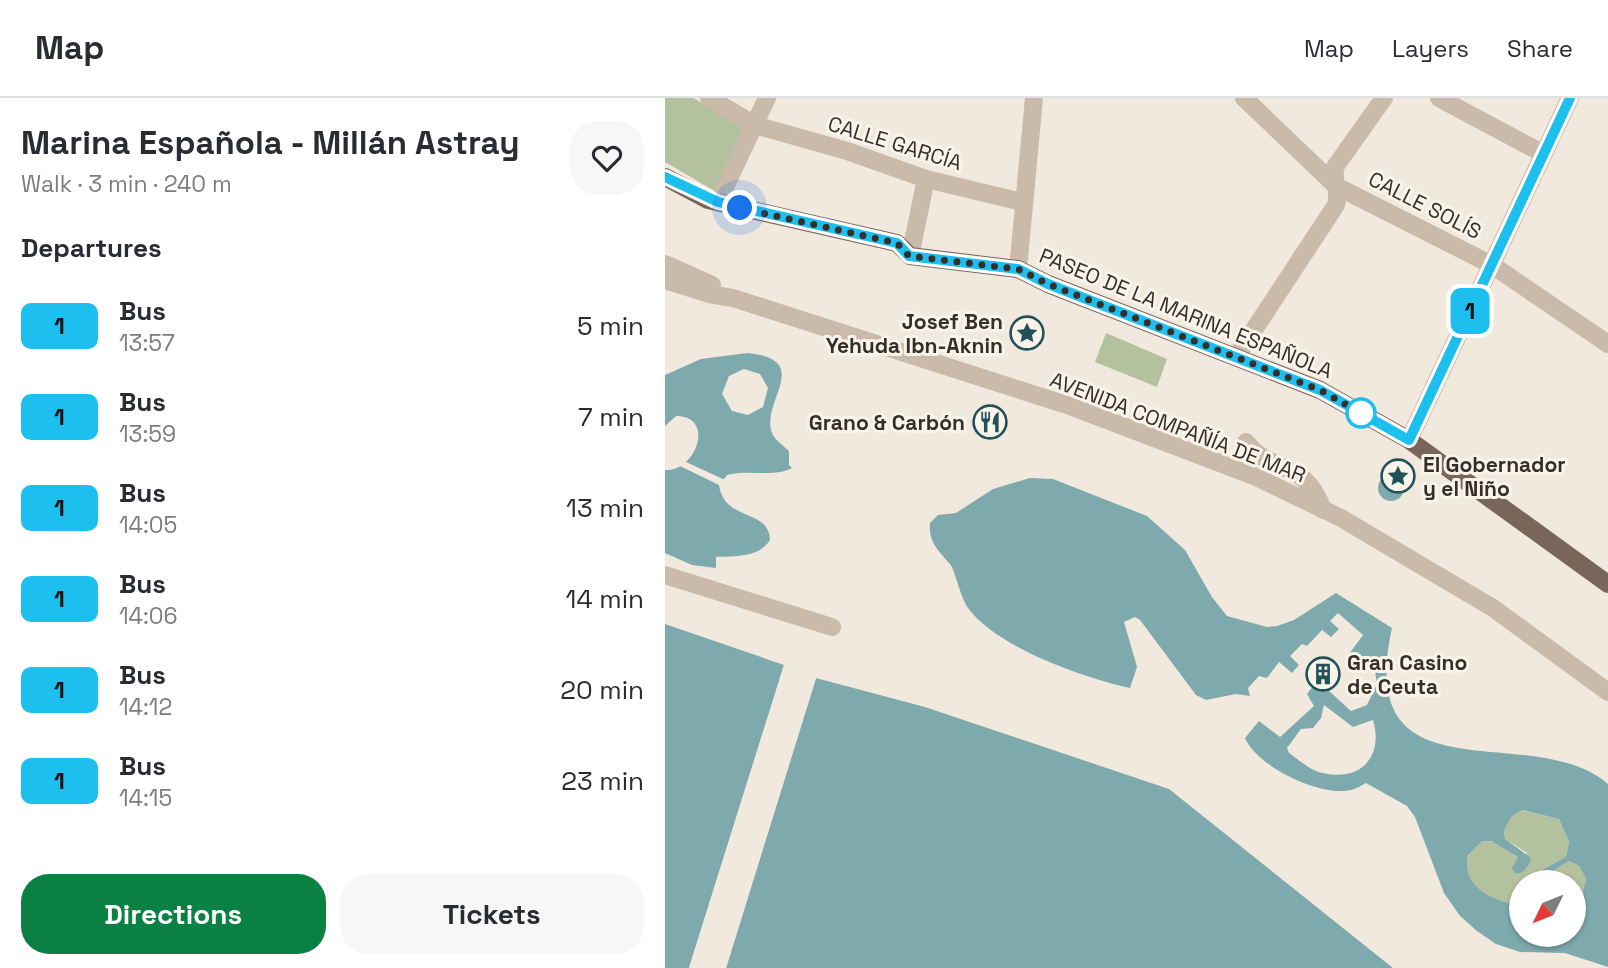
<!DOCTYPE html>
<meta charset="utf-8">
<style>
:root{--surface:#fff;--page:#f7f7f7;--text:#2b2b33;--muted:#7c7c81;--line:#e1e1e2;--accent:#0b8043}
body{margin:0;font-family:"Space Grotesk",sans-serif;background:var(--page);color:var(--text);height:100vh;display:flex;flex-direction:column;font-size:26px;white-space:nowrap}
*{box-sizing:border-box;margin:0}
p{font-size:23px;color:var(--muted)}
.icon{flex:none;width:38px;height:38px;fill:none;stroke:currentColor;stroke-width:2;stroke-linecap:round;stroke-linejoin:round}
.map{position:relative;flex:1;overflow:hidden}
.side{display:flex;flex-direction:column;background:var(--surface);width:665px}
.side>*{flex:none}
.badge{padding:0 14px;border-radius:10px;font-size:24px;line-height:46px}
.needle{width:46px;rotate:227deg}
.fabs{position:absolute;left:844px;top:772px;display:grid;gap:14px}
.fabs a{display:grid;place-items:center;width:77px;height:77px;border-radius:50%;background:var(--surface);box-shadow:0 2px 5px #0004;font-size:35px}
.you{position:absolute;width:35px;height:35px;margin:-18px;border:5px solid #fff;border-radius:50%;background:#1a73e8;box-shadow:0 0 0 10px #1a73e833}
.map>.badge{position:absolute;translate:-50% -50%;box-shadow:0 0 0 4px #fff}
h2{padding:0 21px;font-size:26px;line-height:63px}
.round{display:grid;place-items:center;flex:none;width:74px;height:74px;border-radius:28px;background:var(--page)}
.headline{display:flex;align-items:center;justify-content:space-between;height:119px;padding:0 21px}
h1{font-size:33px;font-weight:600;line-height:52px}
.button{display:flex;gap:14px;margin-top:auto;padding:14px 21px}
.button a{flex:1;height:80px;border-radius:28px;background:var(--accent);color:#fff;font-size:28px;font-weight:600;line-height:80px;text-align:center}
.button a+a{background:var(--page);color:var(--text)}
ul{padding:0;list-style:none}
li{display:flex;align-items:center;gap:21px;height:91px;padding:0 21px}
li div{flex:1}
li b{display:block;font-size:26px}
li em{font-style:normal}
li .badge{min-width:77px;font-weight:700;text-align:center}
header{display:flex;align-items:center;gap:42px;box-sizing:border-box;height:98px;padding:0 35px;background:var(--surface);border-bottom:2px solid var(--line)}
header strong{font-size:33px}
nav{display:flex;gap:38px;margin-inline-start:auto;font-size:24px}
main{display:flex;flex:1;min-height:0}
.map>svg:first-child{display:block}
</style>
<header>
<strong>Map</strong>
<nav><a>Map</a><a>Layers</a><a>Share</a></nav>
</header>
<main>
<section class="side">
<div class="headline"><div><h1>Marina Española - Millán Astray</h1><p>Walk · 3 min · 240 m</p></div><a class="round"><svg class="icon" aria-label="heart" viewBox="0 0 24 24"><path d="M12 20l-8-8c-3-5 5-10 8-4 3-6 11-1 8 4z"/></svg></a></div>
<h2>Departures</h2>
<ul>
<li><span class="badge" style="background:#1dbfee;color:#111">1</span><div><b>Bus</b><p>13:57</p></div><em>5 min</em></li>
<li><span class="badge" style="background:#1dbfee;color:#111">1</span><div><b>Bus</b><p>13:59</p></div><em>7 min</em></li>
<li><span class="badge" style="background:#1dbfee;color:#111">1</span><div><b>Bus</b><p>14:05</p></div><em>13 min</em></li>
<li><span class="badge" style="background:#1dbfee;color:#111">1</span><div><b>Bus</b><p>14:06</p></div><em>14 min</em></li>
<li><span class="badge" style="background:#1dbfee;color:#111">1</span><div><b>Bus</b><p>14:12</p></div><em>20 min</em></li>
<li><span class="badge" style="background:#1dbfee;color:#111">1</span><div><b>Bus</b><p>14:15</p></div><em>23 min</em></li>
</ul>
<div class="button"><a>Directions</a><a>Tickets</a></div>
</section>
<div class="map">
<svg width="943" height="870" viewBox="0 0 943 870">
<rect width="100%" height="100%" fill="#f2e9de"/>
<path fill="#b4c19e" d="M 0,0 L 28,0 L 84,31 L 53,95 L 0,64 Z
M 441,235 L 502,261 L 492,289 L 430,264 Z
M 856,712 L 894,721 L 904,744 L 901,759 L 873,780 L 876,784 L 856,784 L 856,808 C 838,805 818,800 807,785 C 797,770 802,740 824,743 C 834,745 844,754 853,759 L 848,773 L 862,755 L 840,741 L 839,732 L 847,718 Z
M 904,763 L 914,768 L 921,781 L 916,801 L 908,805 L 908,784 L 886,784 L 891,771 Z"/>
<path fill="#7eaaae" fill-rule="evenodd" d="M 82,255 C 152,262 92,306 108,337 C 112,344 119,348 124,353 L 124,367 L 127,370 C 109,380 83,371 62,377 L 54,387 C 59,424 104,410 105,442 C 94,460 70,458 51,459 L 51,470 L 27,467 L 0,455 L 0,372 C 31,374 51,318 11,318 L 0,328 L 0,277 L 36,261 ZM 79,271 L 95,276 L 103,290 L 98,309 L 83,317 L 67,313 L 57,296 L 64,278 Z
M713 390a13 13 0 1 1 26 0a13 13 0 1 1-26 0Z
M 365,380 L 388,381 L 482,418 L 520,452 L 547,499 L 562,518 L 602,529 L 612,528 L 629,522 L 671,495 L 727,530 C 688,707 867,620 943,686 L 943,869 L 900,855 L 855,854 L 831,846 L 812,833 L 795,818 L 779,795 L 750,719 L 742,708 L 701,685 C 697,687 691,691 686,692 C 656,699 592,669 580,640 L 594,623 L 615,639 L 649,608 L 642,596 L 655,579 L 667,589 L 664,593 L 686,613 L 702,607 L 712,586 L 710,573 L 684,556 L 698,537 L 673,515 L 665,523 L 674,531 L 666,539 L 657,532 L 642,548 L 637,546 L 625,558 L 634,567 L 627,575 L 614,564 L 602,580 L 594,578 L 583,590 L 585,598 L 571,596 L 541,602 L 531,597 L 475,522 L 470,519 L 459,524 L 472,569 L 465,590 C 419,580 331,549 303,510 C 295,498 290,472 285,466 C 274,453 263,444 265,425 L 273,417 L 291,415 L 328,391 ZM 659,607 L 688,629 L 708,622 C 719,659 695,684 658,675 C 646,673 634,662 624,655 L 622,650 L 636,631 L 648,630 L 656,620 ZM 857,712 L 894,721 L 904,744 L 901,759 L 874,774 L 876,784 L 886,784 L 891,771 L 904,763 L 914,768 L 921,781 L 916,801 L 908,805 L 908,836 L 856,836 L 856,808 C 829,803 796,791 803,757 L 817,743 L 826,743 L 853,759 L 847,770 L 850,775 C 859,777 864,767 866,760 L 840,741 L 839,732 L 847,718 Z
M 0,526 L 119,567 L 24,870 L 0,870 Z
M 151,580 L 260,609 L 504,691 L 728,870 L 61,870 Z"/>
<path fill="#f2e9de" d="M 16,363 L 21,364 L 60,382 L 54,387 L 15,368 Z
M 119,567 L 123,568 L 39,834 L 28,870 L 24,870 Z
M 148,579 L 151,580 L 61,870 L 57,870 Z"/>
<g fill="none" stroke-linecap="round" stroke-linejoin="round">
<path stroke="#cabaaa" stroke-width="18" d="M 44,0 L 90,27 L 182,53 L 261,81 L 357,104
M 579,0 L 671,88 L 827,167 L 943,246
M 774,0 L 877,55
M 53,104 L 102,0
M 245,158 L 261,81
M 0,166 L 47,187
M 353,171 L 369,0
M 0,182 L 44,196 L 68,200 L 405,308 L 589,378 L 676,420 L 828,510 L 943,594
M 571,259 L 671,107 C 675,94 668,83 670,69 L 719,0
M 744,342 L 905,0
M 581,344 C 603,375 640,360 658,412
M 0,477 L 167,529"/>
<path stroke="#79665b" stroke-width="18" d="M 0,79 L 43,102 L 232,145 L 245,158 L 353,171 L 383,186 L 655,292 L 744,342 L 943,486"/>
</g>
<g fill="none" stroke-linecap="round" stroke-linejoin="round">
<defs>
<path id="line" d="M 0,79 L 53,104 L 232,145 L 244,158 L 353,171 L 383,186 L 655,292 L 744,342 L 905,0"/>
</defs>
<use href="#line" stroke="#fff" stroke-width="16"/>
<use href="#line" stroke="#1dbfee" stroke-width="10"/>
<path stroke="#382e29" stroke-width="7" stroke-dasharray="0 12.6" d="M 75,110 L 232,145 L 244,158 L 353,171 L 383,186 L 655,292 L 696,315"/>
</g>
<defs>
<symbol id="sight-ring" viewBox="-11 -11 22 22"><circle r="9.5" fill="#f9f3ea" stroke="#205258" stroke-width="1.5"/><path d="M0-6L1.8-2.2L6-1.7L2.9 1.2L3.7 5.4L0 3.3L-3.7 5.4L-2.9 1.2L-6-1.7L-1.8-2.2Z" fill="#205258"/></symbol>
<symbol id="restaurant-ring" viewBox="-11 -11 22 22"><circle r="9.5" fill="#f9f3ea" stroke="#205258" stroke-width="1.5"/><path d="M-5-6h1v4h1v-4h1v4h1v-4h1v5L-1.5 .5V6h-2V.5L-5-1ZM5-6V6H3V1.5H1.5Q1.5-4 5-6Z" fill="#205258"/></symbol>
<symbol id="building-ring" viewBox="-11 -11 22 22"><circle r="9.5" fill="#f9f3ea" stroke="#205258" stroke-width="1.5"/><path d="M-4-6H4V6H1V3H-1V6H-4ZM-2.5-4.3h1.7v1.8h-1.7ZM.8-4.3h1.7v1.8H.8ZM-2.5-1h1.7V.8h-1.7ZM.8-1h1.7V.8H.8Z" fill="#205258"/></symbol>
</defs>
<g fill-rule="evenodd">
<use href="#sight-ring" x="343" y="216" width="38" height="38"/>
<use href="#restaurant-ring" x="306" y="305" width="38" height="38"/>
<use href="#sight-ring" x="714" y="359" width="38" height="38"/>
<use href="#building-ring" x="639" y="557" width="38" height="38"/>
</g>
<circle fill="#fff" stroke="#1dbfee" stroke-width="3.5" cx="696" cy="315" r="14"/>
<g text-anchor="middle" dominant-baseline="central" stroke-width="6" stroke-linejoin="round" paint-order="stroke">
<g font-size="21" fill="#382e29" stroke="#f9f3ea">
<text transform="translate(230 45) rotate(17)">CALLE GARCÍA</text>
<text transform="translate(760 107) rotate(27)">CALLE SOLÍS</text>
<text transform="translate(521 215) rotate(22)">PASEO DE LA MARINA ESPAÑOLA</text>
<text transform="translate(513 329) rotate(21)">AVENIDA COMPAÑÍA DE MAR</text>
</g>
<g font-size="21" font-weight="bold" fill="#382e29" stroke="#f9f3ea" text-anchor="end">
<text x="338" y="223">Josef Ben<tspan x="338" dy="24">Yehuda Ibn-Aknin</tspan></text>
<text x="300" y="324">Grano &amp; Carbón</text>
<text x="758" y="366" text-anchor="start">El Gobernador<tspan x="758" dy="24">y el Niño</tspan></text>
<text x="682" y="564" text-anchor="start">Gran Casino<tspan x="682" dy="24">de Ceuta</tspan></text>
</g>
</g>
</svg>
<div class="fabs">
<a><svg class="needle" viewBox="-14 -14 28 28"><path d="M0-13l5 13h-10z" fill="#e53935"/><path d="M0 13l5-13h-10z" fill="#7c7c81"/></svg></a>
</div>
<div class="you" style="left:75px;top:110px"></div>
<b class="badge" style="left:805px;top:213px;background:#1dbfee;color:#111">1</b>
</div>
</main>
